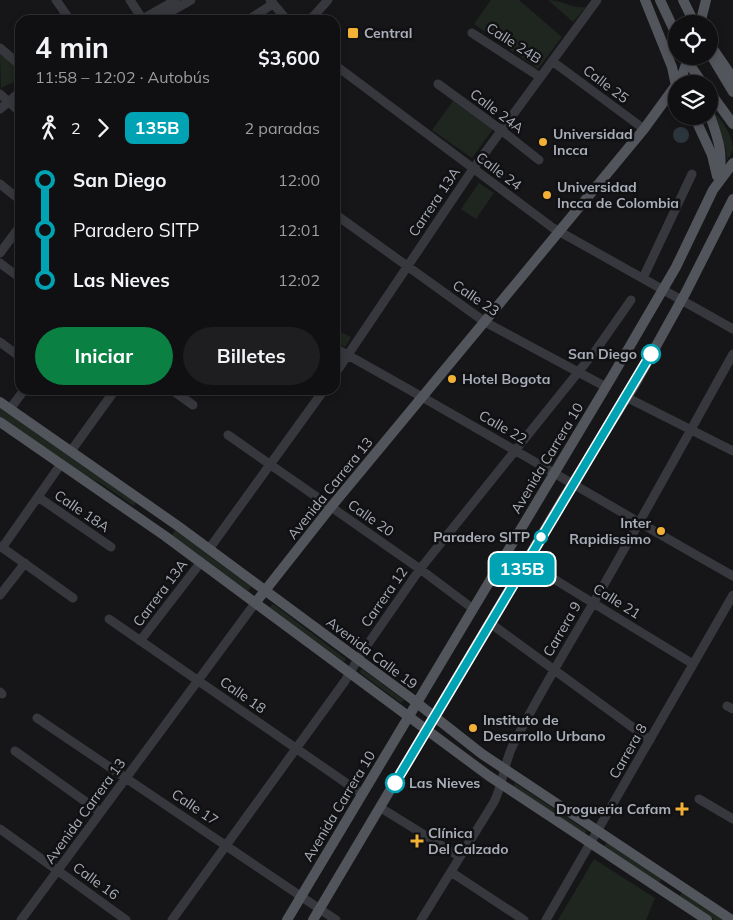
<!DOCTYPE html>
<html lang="es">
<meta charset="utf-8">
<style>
:root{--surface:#101012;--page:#1e1e20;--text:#f1f3f6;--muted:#9c9d9f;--line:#303032;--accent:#0b8043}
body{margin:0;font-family:Mulish,sans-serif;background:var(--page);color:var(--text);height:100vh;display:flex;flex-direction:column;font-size:19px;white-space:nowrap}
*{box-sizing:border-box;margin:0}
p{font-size:16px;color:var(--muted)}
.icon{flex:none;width:28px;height:28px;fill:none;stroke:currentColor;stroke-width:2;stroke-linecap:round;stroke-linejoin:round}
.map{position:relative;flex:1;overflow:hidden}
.details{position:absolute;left:15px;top:15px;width:325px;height:380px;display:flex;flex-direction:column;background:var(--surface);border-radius:15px;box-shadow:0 2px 8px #0003,0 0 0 1px var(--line)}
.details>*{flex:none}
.badge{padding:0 10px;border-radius:8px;font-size:18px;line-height:32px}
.tools{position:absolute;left:668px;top:15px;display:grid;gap:10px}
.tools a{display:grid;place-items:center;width:50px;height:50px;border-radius:50%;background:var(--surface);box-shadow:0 2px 8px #0003,0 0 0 1px var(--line);font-size:25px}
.map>.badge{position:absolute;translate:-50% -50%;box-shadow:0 0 0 2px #fff}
.legs{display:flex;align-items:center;gap:8px;height:55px;padding:0 20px;font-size:16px}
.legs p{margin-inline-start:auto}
.overview{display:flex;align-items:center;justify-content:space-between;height:85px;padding:0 20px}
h1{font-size:28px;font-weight:700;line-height:38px}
.button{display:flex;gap:10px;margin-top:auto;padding:10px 20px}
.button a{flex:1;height:58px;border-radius:30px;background:var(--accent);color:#fff;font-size:20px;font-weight:700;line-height:58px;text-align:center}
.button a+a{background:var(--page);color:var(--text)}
ul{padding:0 20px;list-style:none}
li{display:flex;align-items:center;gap:18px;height:50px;font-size:19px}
li i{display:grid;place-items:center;width:8px;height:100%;margin:0 6px;background:currentColor}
li i::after{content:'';width:12px;height:12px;margin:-6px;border:4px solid;border-radius:50%;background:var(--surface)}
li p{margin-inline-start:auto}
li:first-child i{background:linear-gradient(#0000 50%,currentColor 0)}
li:last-child i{background:linear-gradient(currentColor 50%,#0000 0)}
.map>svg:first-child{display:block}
</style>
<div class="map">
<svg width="733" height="920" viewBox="0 0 733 920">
<rect width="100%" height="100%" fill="#161618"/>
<path fill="#1e261f" d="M 491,0 L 519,0 L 562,37 L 538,69 L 474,24 Z
M 548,0 C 562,0 572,9 586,7 L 573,22 Z
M 0,54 L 20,70 L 20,79 L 1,88 Z
M 453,101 L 493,129 L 472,158 L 432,130 Z
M 712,110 C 721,119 733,135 733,149 C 732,153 729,157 727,160 C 726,143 718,126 712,110 Z
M 479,183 L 494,193 L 476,219 L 461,209 Z
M 335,329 L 351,337 L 345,347 L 335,341 Z
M 0,408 L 136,502 L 134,506 L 100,483 L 82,474 L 0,417 Z
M 175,530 L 251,587 L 248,591 L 172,535 Z
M 273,604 L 346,659 L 344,662 L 269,608 Z
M 362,669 L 404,700 L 401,703 L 359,672 Z
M 515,783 L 587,831 L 584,835 L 512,788 Z
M 607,842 L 662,878 L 659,883 L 603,847 Z
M 594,859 L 655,898 L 646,920 L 558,920 Z
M 682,892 L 725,920 L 714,920 L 679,897 Z"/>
<path fill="#2c353c" d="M673 135a8 8 0 1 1 16 0a8 8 0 1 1-16 0Z"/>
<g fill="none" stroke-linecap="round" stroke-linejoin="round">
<path stroke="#37383d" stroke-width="9" d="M 56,0 L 70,20
M 130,0 L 143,20
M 270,0 L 287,20
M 141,20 L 176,0
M 156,20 L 191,0
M 248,20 L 273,4
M 310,20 L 328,0
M 472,33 L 540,77
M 0,48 L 20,65
M 552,61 L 644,129
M 335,65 L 553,228 L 733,329
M 438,84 L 501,130 L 539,160
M 0,94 L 20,112
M 0,109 L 20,92
M 0,184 L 20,200
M 339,217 L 485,322 L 606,387
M 0,253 L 20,226
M 0,263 L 20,278
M 643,278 L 692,174
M 0,342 L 20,357
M 335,348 C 469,422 600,501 733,576
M 335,374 L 473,169 L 597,0
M 172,390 L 193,405
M 626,397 L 733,451
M 10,409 L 24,390
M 228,435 L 420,569 L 472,608
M 71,451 L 115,390
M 38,497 L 111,547
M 0,546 L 73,598
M 2,548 L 61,464
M 209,549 L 324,390
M 526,562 L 693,664
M 0,595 L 25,563
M 109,619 L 362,794
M 490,623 L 650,740
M 140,641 L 201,562
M 0,692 L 2,694
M 727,706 L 733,709
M 37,718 L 336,920
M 15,751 L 100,812
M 699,799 L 733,819
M 381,808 L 460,857
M 0,829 L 126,920
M 451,872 L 524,920
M 21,920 L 256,602
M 172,920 L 345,681 L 361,654 L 420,569 L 596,350 L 631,300
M 421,920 L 494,802 C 503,784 504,763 513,745 C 538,696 566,649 594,602 C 641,520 687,437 733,354
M 546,920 L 733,595"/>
<path stroke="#53555c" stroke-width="10" d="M 645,0 L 672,67 L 676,86
M 660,0 L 676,34
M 683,0 L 695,24
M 700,24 L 706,0
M 709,43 L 733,78
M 709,52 L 733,92
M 686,56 L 690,65 L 703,84
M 683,73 L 684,84
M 709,91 L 733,124
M 709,113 C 717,136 724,152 719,177
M 694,116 L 712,155 L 717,176
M 0,402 L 178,526 L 412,699 L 482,754 L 732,920
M 0,422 L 165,536 L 489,776 L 707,920
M 256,602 L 331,507 L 644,129 L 676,85
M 287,920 L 613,375 L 676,267 L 713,190 L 733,163
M 313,920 L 560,504 L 635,384 L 686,292 L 733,199"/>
<path stroke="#53555c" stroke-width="10" d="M 683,73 L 689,56"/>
</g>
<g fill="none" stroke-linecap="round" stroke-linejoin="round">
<defs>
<path id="line-1" d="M 395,783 L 651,354"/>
</defs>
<use href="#line-1" stroke="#fff" stroke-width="11"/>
<use href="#line-1" stroke="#00a3b4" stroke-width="8"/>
</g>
<g fill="#f2b134" stroke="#111113" stroke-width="2">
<rect x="347" y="27" width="12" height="12" rx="2.5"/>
<circle cx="543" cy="142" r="5"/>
<circle cx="547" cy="195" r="5"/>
<circle cx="452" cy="379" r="5"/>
<circle cx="661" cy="531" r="5"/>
<circle cx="473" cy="728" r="5"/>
<path d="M679.5 801.5h5v5h5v5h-5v5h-5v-5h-5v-5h5z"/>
<path d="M414.5 833.5h5v5h5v5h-5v5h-5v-5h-5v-5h5z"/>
</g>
<g fill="#fff" stroke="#00a3b4" stroke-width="2.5">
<circle cx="651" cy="354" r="9"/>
<circle cx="541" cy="537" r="6"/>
<circle cx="395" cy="783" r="9"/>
</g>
<g text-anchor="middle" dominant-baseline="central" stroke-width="5" stroke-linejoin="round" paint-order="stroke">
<g font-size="14" font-weight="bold" fill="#a8adb8" stroke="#111113" text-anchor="start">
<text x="364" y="33">Central</text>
<text x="553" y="134">Universidad<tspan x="553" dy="16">Incca</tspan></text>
<text x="557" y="187">Universidad<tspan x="557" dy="16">Incca de Colombia</tspan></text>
<text x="462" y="379">Hotel Bogota</text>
<text x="651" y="523" text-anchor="end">Inter<tspan x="651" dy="16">Rapidissimo</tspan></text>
<text x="483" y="720">Instituto de<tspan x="483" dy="16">Desarrollo Urbano</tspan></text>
<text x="671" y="809" text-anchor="end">Drogueria Cafam</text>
<text x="428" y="833">Clínica<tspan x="428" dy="16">Del Calzado</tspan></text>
</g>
<g font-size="14" fill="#a8adb8" stroke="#111113">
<text transform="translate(514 43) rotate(33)">Calle 24B</text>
<text transform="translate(606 84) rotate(37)">Calle 25</text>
<text transform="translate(497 111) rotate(37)">Calle 24A</text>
<text transform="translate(499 171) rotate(37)">Calle 24</text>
<text transform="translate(434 202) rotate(-56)">Carrera 13A</text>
<text transform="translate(476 298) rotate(34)">Calle 23</text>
<text transform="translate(503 427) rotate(30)">Calle 22</text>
<text transform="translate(547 458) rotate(-59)">Avenida Carrera 10</text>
<text transform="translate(330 488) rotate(-51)">Avenida Carrera 13</text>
<text transform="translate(82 511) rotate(34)">Calle 18A</text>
<text transform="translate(371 518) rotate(35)">Calle 20</text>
<text transform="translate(160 593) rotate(-53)">Carrera 13A</text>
<text transform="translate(384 597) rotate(-55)">Carrera 12</text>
<text transform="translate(617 601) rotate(32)">Calle 21</text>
<text transform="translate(562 629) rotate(-60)">Carrera 9</text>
<text transform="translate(372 653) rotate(37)">Avenida Calle 19</text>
<text transform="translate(243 695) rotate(35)">Calle 18</text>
<text transform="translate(628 751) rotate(-60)">Carrera 8</text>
<text transform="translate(339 806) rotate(-59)">Avenida Carrera 10</text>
<text transform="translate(195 807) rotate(34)">Calle 17</text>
<text transform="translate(85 811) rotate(-54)">Avenida Carrera 13</text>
<text transform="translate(96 881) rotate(36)">Calle 16</text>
</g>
<g font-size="14" font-weight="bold" fill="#a8adb8" stroke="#111113" text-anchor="end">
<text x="637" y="354">San Diego</text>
<text x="530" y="537">Paradero SITP</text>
<text x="409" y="783" text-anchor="start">Las Nieves</text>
</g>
</g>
</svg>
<div class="tools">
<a><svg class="icon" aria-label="locate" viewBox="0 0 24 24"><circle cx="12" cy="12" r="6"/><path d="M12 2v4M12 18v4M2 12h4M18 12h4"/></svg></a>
<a><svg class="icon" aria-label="layers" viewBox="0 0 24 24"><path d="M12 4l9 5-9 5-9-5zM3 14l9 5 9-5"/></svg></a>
</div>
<b class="badge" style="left:522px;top:569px;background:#00a3b4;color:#fff">135B</b>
<section class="details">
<div class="overview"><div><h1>4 min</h1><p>11:58 – 12:02 · Autobús</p></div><b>$3,600</b></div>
<div class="legs"><svg class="icon" aria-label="walk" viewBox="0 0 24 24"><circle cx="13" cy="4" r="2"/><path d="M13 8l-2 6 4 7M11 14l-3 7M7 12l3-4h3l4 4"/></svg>2<svg class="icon" aria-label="forward" viewBox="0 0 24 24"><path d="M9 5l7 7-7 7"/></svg><b class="badge" style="background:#00a3b4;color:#fff">135B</b><p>2 paradas</p></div>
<ul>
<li><i style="color:#00a3b4"></i><b>San Diego</b><p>12:00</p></li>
<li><i style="color:#00a3b4"></i><span>Paradero SITP</span><p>12:01</p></li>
<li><i style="color:#00a3b4"></i><b>Las Nieves</b><p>12:02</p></li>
</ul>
<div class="button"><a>Iniciar</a><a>Billetes</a></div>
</section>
</div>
